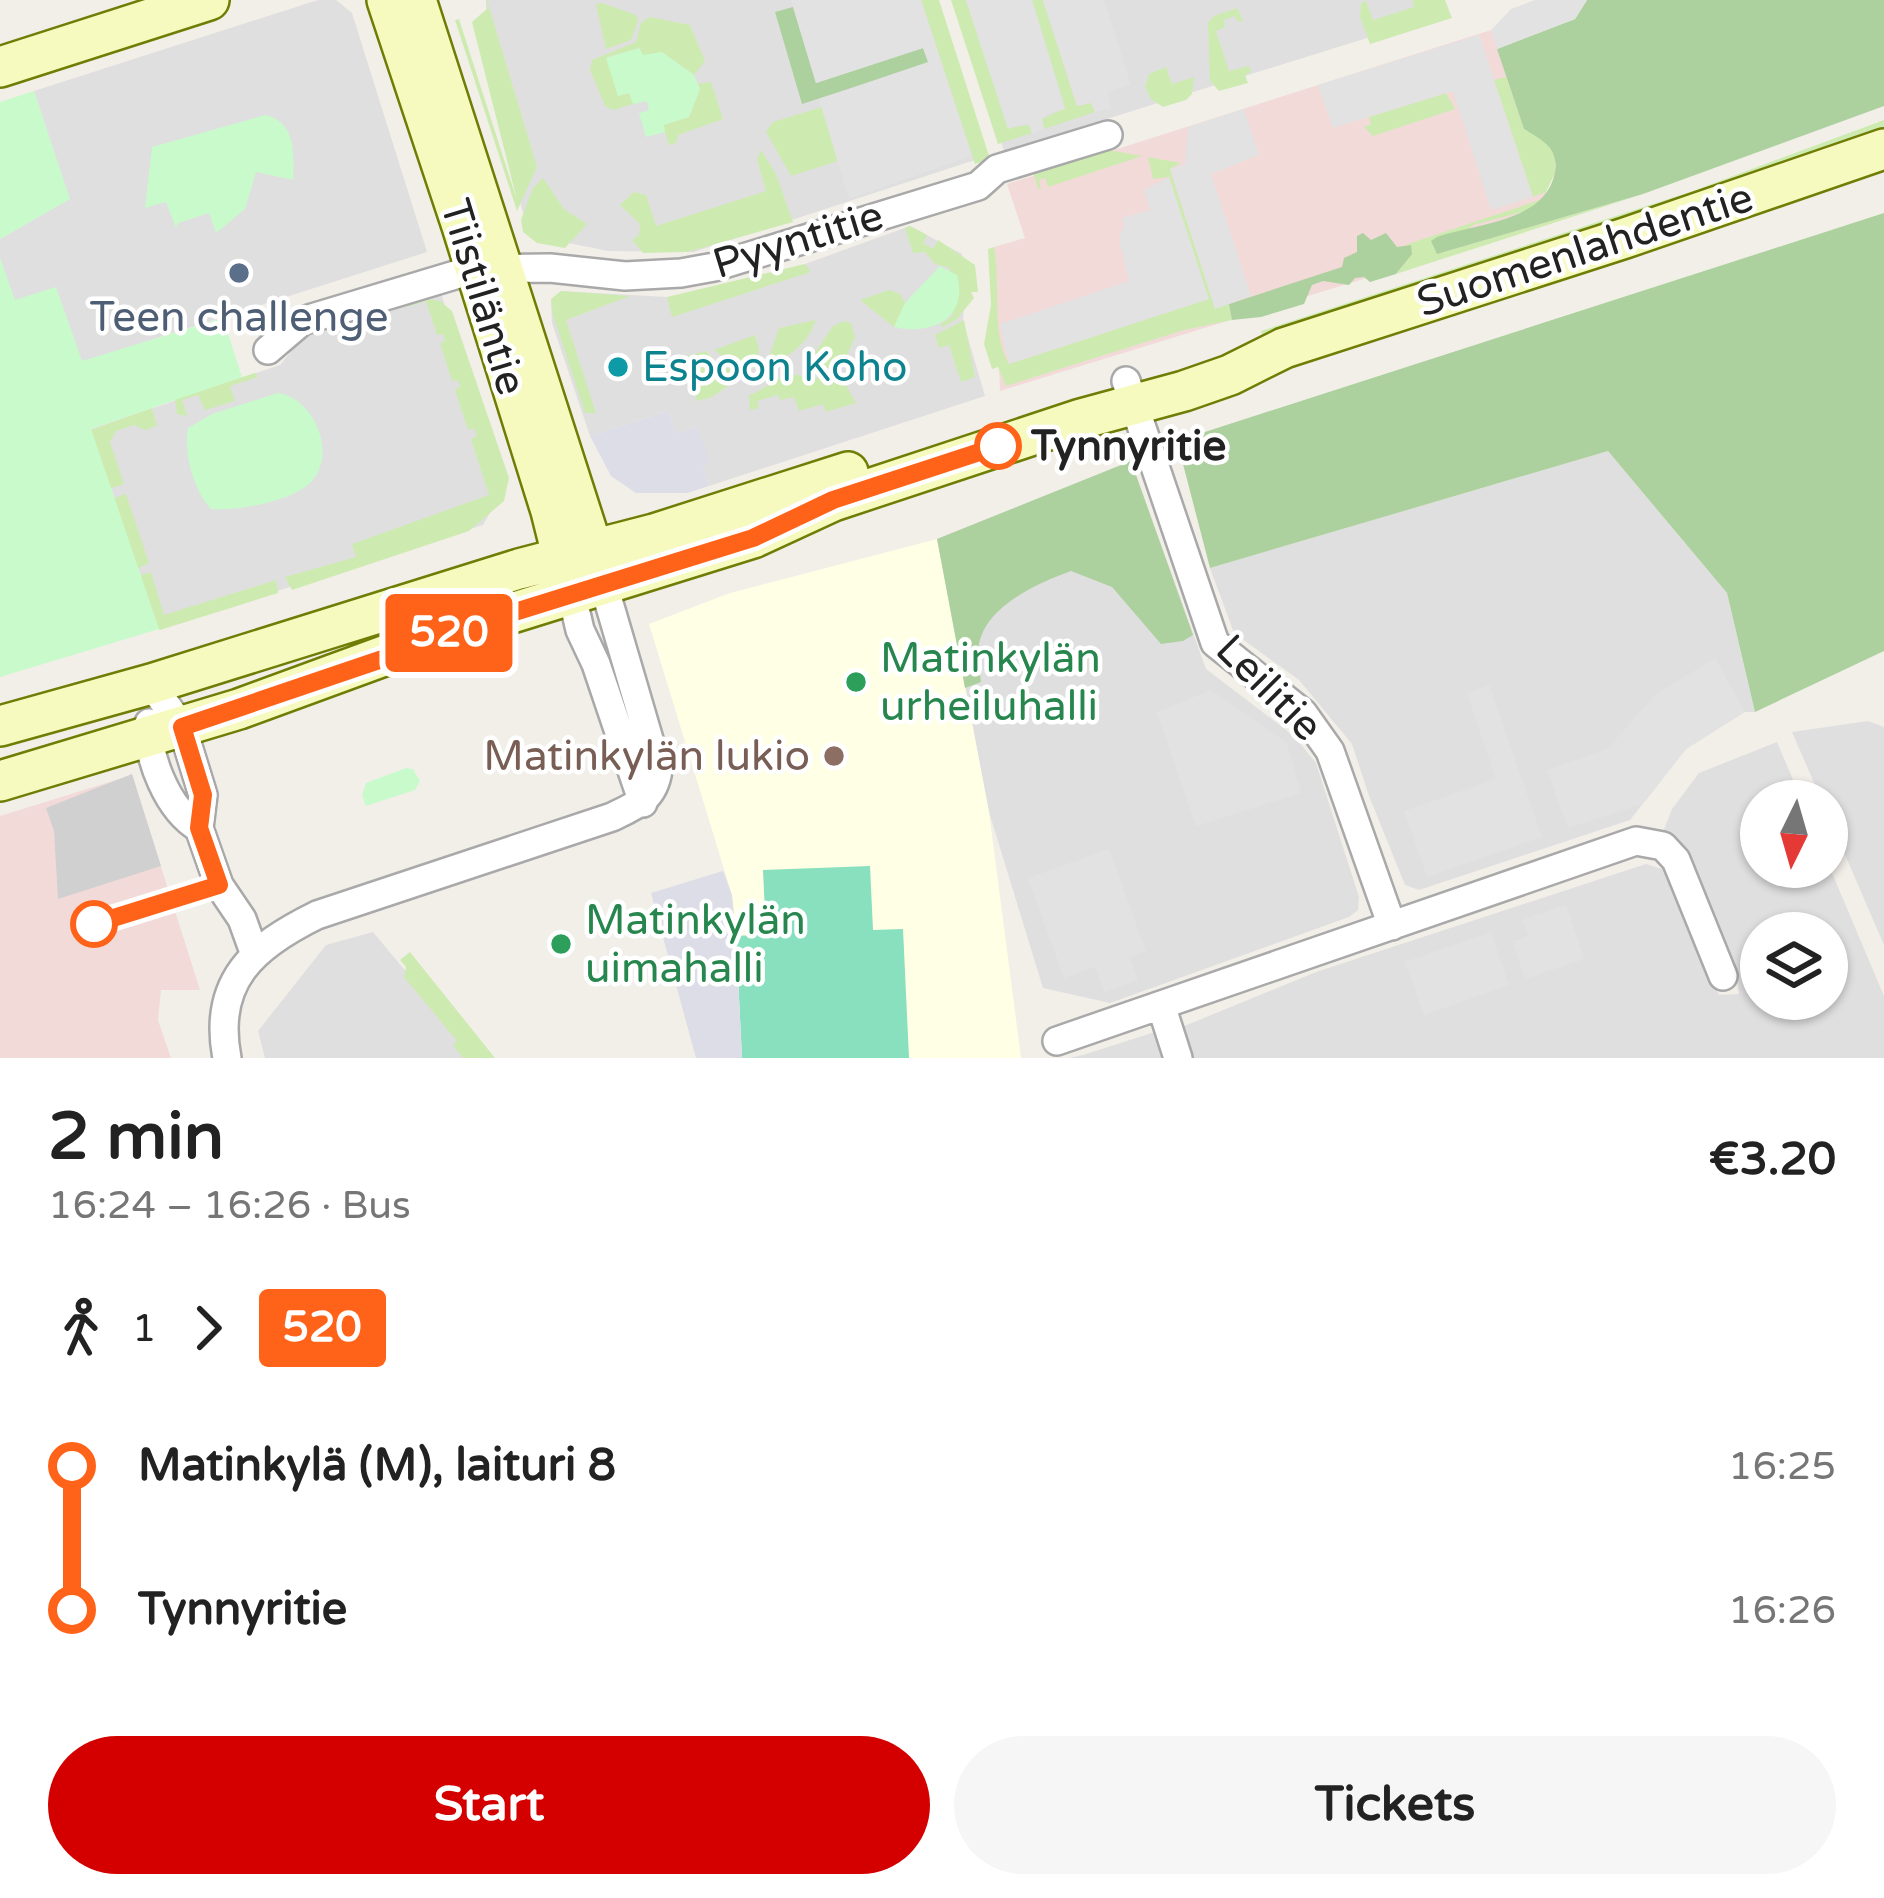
<!DOCTYPE html>
<meta charset="utf-8">
<style>
:root{--surface:#fff;--page:#f6f6f6;--text:#222;--muted:#767676;--accent:#d40000}
body{margin:0;font-family:"Varela Round",sans-serif;background:var(--page);color:var(--text);height:100vh;display:flex;flex-direction:column;font-size:45px;white-space:nowrap}
*{box-sizing:border-box;margin:0}
p{font-size:39px;color:var(--muted)}
.icon{flex:none;width:66px;height:66px;fill:none;stroke:currentColor;stroke-width:2;stroke-linecap:round;stroke-linejoin:round}
.map{position:relative;height:1058px;overflow:hidden}
.details{display:flex;flex-direction:column;background:var(--surface);flex:1}
.details>*{flex:none}
.badge{padding:0 24px;border-radius:9px;font-size:42px;line-height:78px}
.needle{width:78px;rotate:185deg}
.buttons{position:absolute;left:1740px;top:780px;display:grid;gap:24px}
.buttons a{display:grid;place-items:center;width:108px;height:108px;border-radius:50%;background:var(--surface);box-shadow:0 3px 9px #0004;font-size:60px}
.map>.badge{position:absolute;translate:-50% -50%;box-shadow:0 0 0 6px #fff}
.legs{display:flex;align-items:center;gap:18px;height:132px;padding:0 48px;font-size:39px}
.legs p{margin-inline-start:auto}
.summary{display:flex;align-items:center;justify-content:space-between;height:204px;padding:0 48px}
h1{font-size:66px;font-weight:800;line-height:90px}
.primary-button{display:flex;gap:24px;margin-top:auto;padding:24px 48px}
.primary-button a{flex:1;height:138px;border-radius:72px;background:var(--accent);color:#fff;font-size:48px;font-weight:800;line-height:138px;text-align:center}
.primary-button a+a{background:var(--page);color:var(--text)}
ul{padding:0 48px;list-style:none}
li{display:flex;align-items:center;gap:42px;height:144px;font-size:45px}
li i{display:grid;place-items:center;width:18px;height:100%;margin:0 15px;background:currentColor}
li i::after{content:'';width:30px;height:30px;margin:-15px;border:9px solid;border-radius:50%;background:var(--surface)}
li p{margin-inline-start:auto}
li:first-child i{background:linear-gradient(#0000 50%,currentColor 0)}
li:last-child i{background:linear-gradient(currentColor 50%,#0000 0)}
.map>svg:first-child{display:block}
</style>
<div class="map">
<svg width="1884" height="1058" viewBox="0 0 1884 1058">
<rect width="100%" height="100%" fill="#f2efe9"/>
<path fill="#e0dfdf" fill-rule="evenodd" d="M 318,0 L 336,0 L 352,13 L 427,252 L 82,362 L 14,301 L 0,258 L 0,239 L 69,199 L 34,91 Z
M 486,0 L 934,0 L 984,157 L 694,252 L 608,251 L 529,235 L 487,78 Z
M 956,0 L 1440,0 L 1444,14 L 1004,151 Z
M 910,226 L 962,254 L 965,289 L 963,321 L 985,396 L 709,486 L 703,465 L 709,463 L 697,427 L 676,434 L 668,411 L 590,436 L 552,323 L 551,300 L 561,291 L 667,297 L 717,288 L 805,264 Z
M 440,290 L 505,487 L 483,525 L 159,629 L 91,429 L 280,365 L 308,331 Z
M 1608,451 L 1727,593 L 1755,712 L 1744,712 L 1686,749 L 1630,820 L 1419,890 L 1405,885 L 1369,796 L 1352,744 L 1299,680 L 1234,633 L 1210,568 Z
M 1131,461 L 1206,669 L 1294,736 L 1316,763 L 1359,897 L 1358,910 L 1349,917 L 1110,1003 L 1043,988 L 989,812 L 937,539 Z
M 1868,721 L 1884,727 L 1884,945 L 1827,813 L 1827,801 L 1822,801 L 1792,732 Z
M 1777,742 L 1802,801 L 1761,801 L 1761,867 L 1827,867 L 1827,861 L 1884,996 L 1884,1058 L 1192,1058 L 1182,1027 L 1316,972 L 1646,864 L 1665,870 L 1719,995 L 1739,994 L 1733,958 L 1690,853 L 1663,832 L 1672,809 L 1699,773 ZM 1761,933 L 1827,933 L 1827,999 L 1761,999 Z
M 373,932 L 478,1058 L 265,1058 L 258,1031 L 326,945 Z
M 1158,1031 L 1168,1058 L 1069,1058 L 1083,1055 Z"/>
<path fill="#f2dad9" d="M 1491,30 L 1555,220 L 1000,391 L 994,247 L 1025,238 L 1007,184 Z
M 132,775 L 200,990 L 161,990 L 158,1020 L 171,1058 L 0,1058 L 0,816 Z"/>
<path fill="#ffffe5" d="M 937,539 L 989,812 L 1021,1058 L 742,1058 L 732,895 L 649,624 L 730,593 Z"/>
<path fill="#d0d0d0" d="M 132,774 L 161,866 L 58,899 L 54,831 L 46,808 Z"/>
<path fill="#cdebb0" d="M 486,0 L 487,0 L 537,167 L 517,211 L 455,20 L 459,19 L 517,200 L 472,22 L 488,8 Z
M 921,0 L 939,0 L 990,159 L 975,164 Z
M 951,0 L 966,0 L 1008,128 L 1029,125 L 1032,133 L 998,144 Z
M 1032,0 L 1043,0 L 1077,106 L 1091,103 L 1095,112 L 1044,129 L 1042,119 L 1065,108 Z
M 1412,0 L 1445,0 L 1452,18 L 1370,44 L 1360,17 L 1361,3 L 1366,1 L 1373,20 L 1414,7 Z
M 602,3 L 636,15 L 638,21 L 631,40 L 606,49 L 596,4 Z
M 1237,8 L 1243,21 L 1238,22 L 1235,16 L 1224,20 L 1225,27 L 1216,31 L 1229,71 L 1249,66 L 1251,72 L 1245,75 L 1248,83 L 1219,91 L 1210,81 L 1208,23 L 1214,16 Z
M 650,17 L 690,25 L 705,61 L 694,75 L 662,52 L 642,56 L 640,48 L 607,57 L 618,95 L 630,93 L 647,100 L 613,110 L 605,106 L 590,70 L 592,60 L 636,42 L 641,23 Z
M 1166,67 L 1172,84 L 1194,77 L 1192,94 L 1186,100 L 1163,107 L 1151,99 L 1145,87 L 1149,74 Z
M 1506,77 L 1524,129 L 1545,140 L 1555,156 L 1555,173 L 1546,192 L 1533,197 L 1494,80 Z
M 711,82 L 723,119 L 678,135 L 676,143 L 669,145 L 663,125 L 689,117 L 700,89 L 697,84 Z
M 1446,93 L 1455,109 L 1373,136 L 1364,127 L 1371,124 L 1369,117 Z
M 822,107 L 838,161 L 791,176 L 766,132 L 773,122 Z
M 1884,120 L 1884,131 L 1774,174 L 1263,337 L 1261,331 L 1690,192 Z
M 1097,148 L 1142,156 L 1048,187 L 1045,178 L 1039,180 L 1041,190 L 1038,188 L 1033,172 Z
M 761,150 L 776,174 L 793,222 L 687,252 L 643,253 L 632,240 L 639,235 L 640,224 L 620,205 L 634,192 L 646,195 L 656,226 L 766,191 L 757,159 Z
M 1148,157 L 1181,163 L 1170,169 L 1172,176 L 1215,308 L 1229,304 L 1232,320 L 1184,330 L 1006,386 L 998,367 L 992,369 L 984,344 L 991,305 L 988,249 L 994,247 C 1001,284 991,333 1009,364 L 1208,299 L 1169,177 L 1153,179 Z
M 543,178 L 564,209 L 587,224 L 565,248 L 537,243 L 523,232 L 521,220 L 533,188 Z
M 1643,194 L 1396,274 L 1405,263 L 1411,245 L 1405,245 L 1546,198 L 1534,209 L 1473,225 L 1437,254 Z
M 910,226 L 927,235 L 923,243 L 933,249 L 938,240 L 975,265 L 978,292 L 971,292 L 974,298 L 957,319 L 943,327 L 940,325 L 953,315 L 950,268 L 935,264 L 925,252 L 913,253 L 905,228 Z
M 805,264 L 811,272 L 672,317 L 667,297 Z
M 889,290 L 900,294 L 905,303 L 894,327 L 860,300 Z
M 561,291 L 630,296 L 566,320 L 596,413 L 585,413 L 553,315 L 551,299 Z
M 421,298 L 440,301 L 452,311 L 509,478 L 504,501 L 469,531 L 292,590 L 285,577 L 356,557 L 352,544 L 489,495 L 471,439 L 477,436 L 474,428 L 468,430 L 455,390 L 460,387 L 458,380 L 452,381 L 440,343 L 445,341 L 443,334 L 437,335 L 426,301 L 407,307 L 408,301 Z
M 816,320 C 807,344 790,358 766,365 L 779,328 Z
M 964,320 L 975,377 L 961,382 L 949,345 L 939,348 L 935,335 Z
M 844,321 L 851,323 L 855,337 L 846,358 L 828,368 L 810,360 L 833,326 Z
M 755,335 L 759,349 L 757,368 L 736,366 L 714,350 Z
M 706,351 L 716,362 L 743,376 L 712,397 L 697,401 L 683,357 Z
M 255,373 L 258,377 L 230,386 L 235,401 L 205,410 L 198,395 L 182,400 L 187,416 L 177,414 L 175,399 Z
M 790,374 L 844,382 L 856,403 L 826,412 L 823,404 L 799,411 L 794,397 L 780,400 L 778,395 L 757,401 L 759,408 L 750,410 L 749,395 C 765,390 773,379 790,374 Z
M 152,408 L 157,426 L 145,430 L 134,425 L 116,431 L 110,442 L 124,484 L 108,489 L 91,430 Z
M 126,494 L 149,563 L 134,570 L 111,499 Z
M 151,572 L 164,615 L 276,580 L 278,593 L 160,630 L 154,627 L 138,576 Z
M 410,952 L 495,1058 L 463,1058 L 453,1045 L 457,1041 L 404,977 L 406,967 L 400,960 Z"/>
<path fill="#add19e" d="M 1587,0 L 1884,0 L 1884,106 L 1643,194 L 1437,254 L 1431,241 L 1437,237 C 1478,223 1546,222 1555,172 C 1559,148 1542,140 1524,129 L 1497,49 L 1575,19 Z
M 793,7 L 816,83 L 923,48 L 929,63 L 802,104 L 775,12 Z
M 1884,213 L 1884,651 L 1755,712 L 1727,593 L 1608,451 L 1210,568 L 1177,441 Z
M 1363,233 L 1371,240 L 1386,233 L 1397,247 L 1411,245 L 1412,254 L 1396,274 L 1370,282 L 1364,277 L 1355,278 L 1349,285 L 1323,281 L 1312,285 L 1304,304 L 1261,317 L 1232,320 L 1229,304 L 1342,267 L 1344,258 L 1357,252 L 1357,236 Z
M 1131,461 L 1193,635 L 1183,641 L 1161,644 L 1112,587 L 1071,571 C 1036,584 980,608 978,652 C 977,661 980,672 981,682 L 965,688 L 937,539 Z"/>
<path fill="#c8facc" d="M 639,48 L 643,55 L 662,52 L 694,75 L 700,89 L 689,117 L 664,125 L 665,132 L 646,137 L 639,113 L 649,110 L 647,101 L 633,104 L 629,93 L 618,96 L 606,58 Z
M 34,91 L 70,199 L 0,239 L 0,102 Z
M 266,115 C 296,123 294,153 293,180 L 256,172 L 245,209 L 216,233 L 209,213 L 178,223 L 176,228 L 166,202 L 145,208 L 152,147 Z
M 0,258 L 15,300 L 56,287 L 82,361 L 223,318 L 242,377 L 91,429 L 159,629 L 0,677 Z
M 940,266 L 957,275 C 969,318 932,336 894,327 L 905,303 Z
M 278,393 C 315,398 338,456 310,483 C 290,502 237,511 211,509 C 194,491 183,452 188,428 L 212,414 Z
M 406,768 L 413,769 L 420,781 L 415,790 L 366,806 L 362,795 L 366,783 Z"/>
<path fill="#88e0be" d="M 870,866 L 873,930 L 903,929 L 909,1058 L 742,1058 L 736,936 L 766,934 L 763,870 Z"/>
<path fill="#e2e2e2" d="M 791,0 L 921,0 L 972,156 L 849,199 L 819,99 L 928,62 L 923,48 L 816,83 Z
M 966,0 L 1032,0 L 1065,109 L 1045,115 L 1042,119 L 1044,129 L 1032,133 L 1029,125 L 1024,124 L 1008,129 Z
M 1043,0 L 1104,0 L 1131,85 L 1108,92 L 1111,108 L 1095,112 L 1091,103 L 1077,106 Z
M 1535,0 L 1587,0 L 1575,19 L 1497,49 L 1491,30 L 1511,9 Z
M 1479,35 L 1533,197 L 1491,210 L 1453,91 L 1333,128 L 1318,85 Z
M 1244,109 L 1259,155 L 1211,174 L 1251,296 L 1215,309 L 1170,169 L 1185,164 L 1188,127 Z
M 1169,177 L 1209,299 L 1009,364 L 1000,324 L 1129,281 L 1119,239 L 1124,224 L 1122,218 L 1150,210 L 1144,190 Z
M 1715,658 L 1745,712 L 1686,749 L 1643,804 L 1568,828 L 1547,770 L 1607,749 L 1655,695 Z
M 1489,685 L 1542,837 L 1427,877 L 1404,811 L 1496,779 L 1467,693 Z
M 1211,690 L 1287,743 L 1301,793 L 1196,826 L 1157,712 Z
M 1109,849 L 1146,951 L 1130,957 L 1138,980 L 1104,992 L 1095,967 L 1064,978 L 1028,878 Z
M 1566,905 L 1584,959 L 1525,979 L 1513,941 L 1528,936 L 1522,920 Z
M 1491,932 L 1509,985 L 1424,1015 L 1405,962 Z"/>
<path fill="#dddde8" d="M 668,411 L 676,433 L 698,427 L 710,463 L 703,465 L 709,486 L 687,493 L 636,493 L 611,476 L 590,436 Z
M 723,871 L 732,895 L 736,936 L 742,1058 L 696,1058 L 651,893 Z"/>
<g fill="none" stroke-linecap="round" stroke-linejoin="round">
<defs>
<path id="street" d="M 268,350 L 302,321 L 475,269 L 550,268 L 625,276 L 681,273 L 714,267 L 978,186 L 997,169 L 1108,135
M 1126,381 L 1215,643 L 1303,713 L 1330,751 L 1392,926
M 572,596 L 580,630 L 596,664 L 643,803
M 151,684 L 182,727 L 203,795 L 199,828 L 219,885 L 242,919 L 255,955
M 149,723 C 147,758 168,810 199,828
M 1057,1041 L 1161,1005
M 227,1058 C 212,981 254,946 317,915 L 612,817 C 637,805 654,799 658,770 L 604,586
M 1178,1058 L 1161,1005 L 1636,841 L 1663,846 L 1676,860 L 1723,976"/>
<path id="secondary" d="M 387,0 L 462,226 L 551,511 L 568,579
M 416,0 L 601,575
M 0,67 L 209,0
M 0,726 L 151,684 L 519,569 L 654,534 L 848,472
M 0,781 L 239,709 L 441,635 L 753,538 L 833,501 L 1081,419 L 1184,391 L 1230,375 L 1284,348 L 1625,238 L 1884,149"/>
</defs>
<use href="#street" stroke="#a9a9a9" stroke-width="32"/>
<use href="#secondary" stroke="#707d05" stroke-width="44"/>
<use href="#street" stroke="#fff" stroke-width="27"/>
<use href="#secondary" stroke="#f7fabf" stroke-width="39"/>
</g>
<g fill="none" stroke-linecap="round" stroke-linejoin="round">
<defs>
<path id="line-1" d="M 94,924 L 219,885 L 199,828 L 203,795 L 182,727 L 400,653 L 441,635 L 753,538 L 833,500 L 998,446"/>
</defs>
<use href="#line-1" stroke="#fff" stroke-width="27"/>
<use href="#line-1" stroke="#ff6319" stroke-width="18"/>
</g>
<circle fill="#5c6f8a" stroke="#fff" stroke-width="4.5" cx="239" cy="273" r="12"/>
<circle fill="#0f9aa8" stroke="#fff" stroke-width="4.5" cx="618" cy="367" r="12"/>
<g fill="#fff" stroke="#ff6319" stroke-width="6">
<circle cx="998" cy="446" r="21"/>
<circle cx="94" cy="924" r="21"/>
</g>
<g fill="#2e9e5b" stroke="#fff" stroke-width="4.5">
<circle cx="856" cy="682" r="12"/>
<circle cx="561" cy="944" r="12"/>
</g>
<circle fill="#8d6e63" stroke="#fff" stroke-width="4.5" cx="834" cy="756" r="12"/>
<g text-anchor="middle" dominant-baseline="central" stroke-width="9" stroke-linejoin="round" paint-order="stroke">
<g font-size="42" fill="#222" stroke="#fff">
<text transform="translate(798 240) rotate(-17)">Pyyntitie</text>
<text transform="translate(1585 250) rotate(-18)">Suomenlahdentie</text>
<text transform="translate(483 297) rotate(73)">Tiistiläntie</text>
<text transform="translate(1269 688) rotate(45)">Leilitie</text>
</g>
<g font-size="42" fill="#4e5e75" stroke="#fff">
<text x="239" y="317">Teen challenge</text>
</g>
<g font-size="42" fill="#0d838f" stroke="#fff" text-anchor="start">
<text x="642" y="367">Espoon Koho</text>
</g>
<g font-size="42" font-weight="bold" fill="#222" stroke="#fff" text-anchor="start">
<text x="1031" y="446">Tynnyritie</text>
</g>
<g font-size="42" fill="#27864d" stroke="#fff" text-anchor="start">
<text x="880" y="658">Matinkylän<tspan x="880" dy="48">urheiluhalli</tspan></text>
<text x="585" y="920">Matinkylän<tspan x="585" dy="48">uimahalli</tspan></text>
</g>
<g font-size="42" fill="#785e54" stroke="#fff" text-anchor="end">
<text x="810" y="756">Matinkylän lukio</text>
</g>
</g>
</svg>
<div class="buttons">
<a><svg class="needle" viewBox="-14 -14 28 28"><path d="M0-13l5 13h-10z" fill="#e53935"/><path d="M0 13l5-13h-10z" fill="#767676"/></svg></a>
<a><svg class="icon" aria-label="layers" viewBox="0 0 24 24"><path d="M12 4l9 5-9 5-9-5zM3 14l9 5 9-5"/></svg></a>
</div>
<b class="badge" style="left:449px;top:633px;background:#ff6319;color:#fff">520</b>
</div>
<section class="details">
<div class="summary"><div><h1>2 min</h1><p>16:24 – 16:26 · Bus</p></div><b>€3.20</b></div>
<div class="legs"><svg class="icon" aria-label="walk" viewBox="0 0 24 24"><circle cx="13" cy="4" r="2"/><path d="M13 8l-2 6 4 7M11 14l-3 7M7 12l3-4h3l4 4"/></svg>1<svg class="icon" aria-label="forward" viewBox="0 0 24 24"><path d="M9 5l7 7-7 7"/></svg><b class="badge" style="background:#ff6319;color:#fff">520</b></div>
<ul>
<li><i style="color:#ff6319"></i><b>Matinkylä (M), laituri 8</b><p>16:25</p></li>
<li><i style="color:#ff6319"></i><b>Tynnyritie</b><p>16:26</p></li>
</ul>
<div class="primary-button"><a>Start</a><a>Tickets</a></div>
</section>
